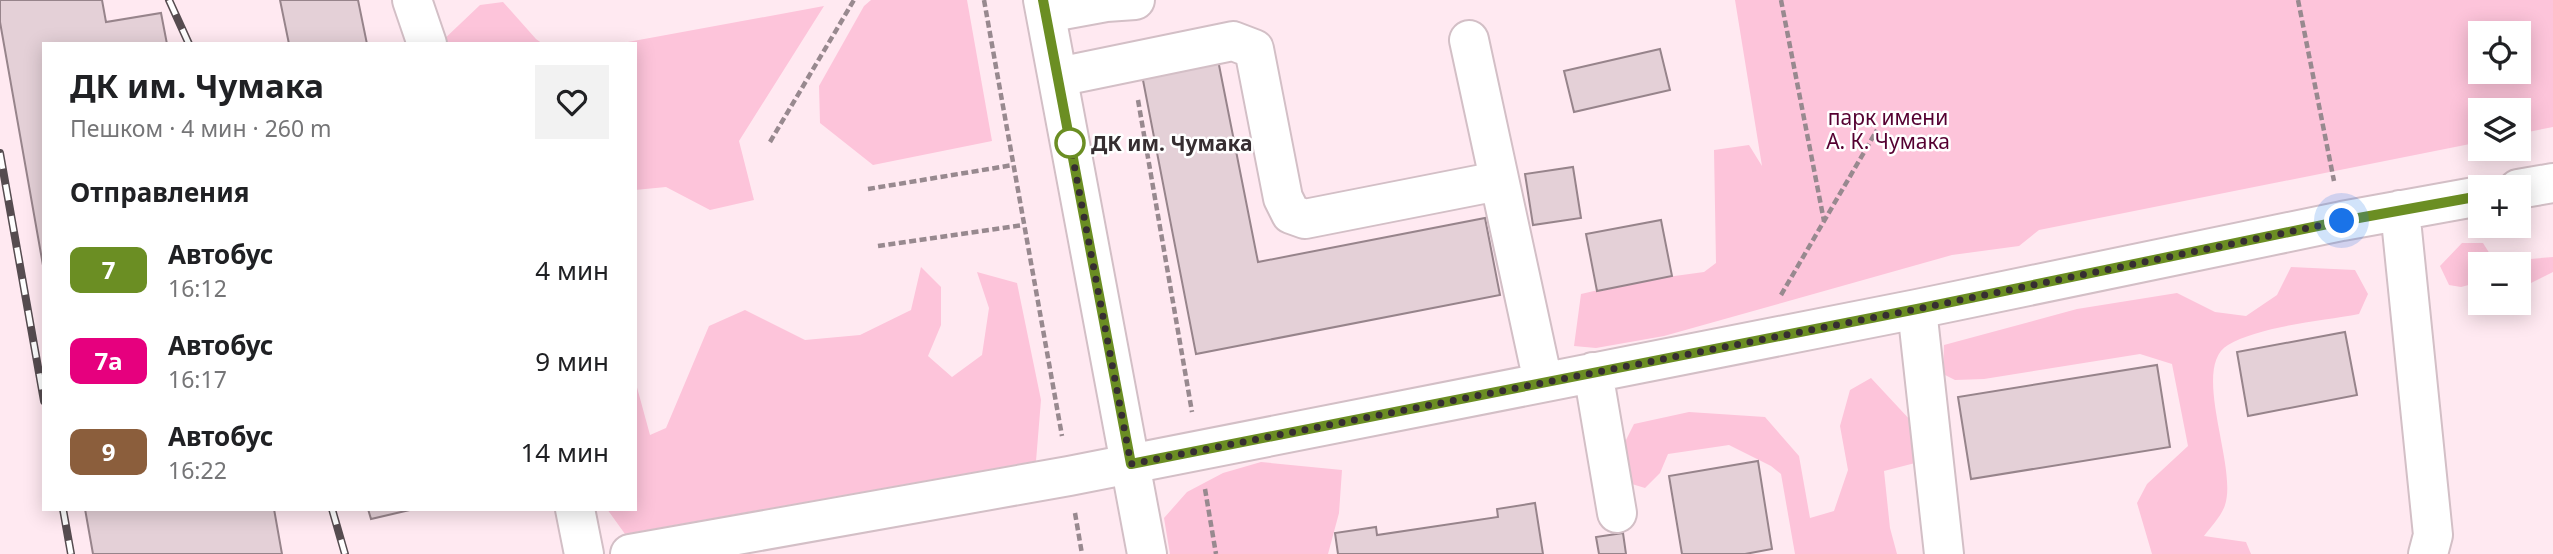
<!DOCTYPE html>
<html lang="ru">
<meta charset="utf-8">
<style>
:root{--surface:#fff;--page:#f2f2f2;--text:#202124;--muted:#757577}
body{margin:0;font-family:"Noto Sans",sans-serif;background:var(--page);color:var(--text);height:100vh;display:flex;flex-direction:column;font-size:26px;white-space:nowrap}
*{box-sizing:border-box;margin:0}
p{font-size:23px;color:var(--muted)}
.icon{flex:none;width:38px;height:38px;fill:none;stroke:currentColor;stroke-width:2;stroke-linecap:round;stroke-linejoin:round}
.map{position:relative;flex:1;overflow:hidden}
.sheet{position:absolute;left:42px;top:42px;width:595px;height:469px;display:flex;flex-direction:column;background:var(--surface);border-radius:0px;box-shadow:0 4px 18px #0003}
.sheet>*{flex:none}
.badge{padding:0 14px;border-radius:10px;font-size:24px;line-height:46px}
.controls{position:absolute;left:2468px;top:21px;display:grid;gap:14px}
.controls a{display:grid;place-items:center;width:63px;height:63px;border-radius:0px;background:var(--surface);box-shadow:0 4px 18px #0003;font-size:35px}
.you{position:absolute;width:35px;height:35px;margin:-18px;border:5px solid #fff;border-radius:50%;background:#1a73e8;box-shadow:0 0 0 10px #1a73e833}
.map>.badge{position:absolute;translate:-50% -50%;box-shadow:0 0 0 4px #fff}
h2{padding:0 28px;font-size:26px;line-height:63px}
.round{display:grid;place-items:center;flex:none;width:74px;height:74px;border-radius:0px;background:var(--page)}
.head{display:flex;align-items:center;justify-content:space-between;height:119px;padding:0 28px}
h1{font-size:33px;font-weight:700;line-height:52px}
ul{padding:0;list-style:none}
li{display:flex;align-items:center;gap:21px;height:91px;padding:0 28px}
li div{flex:1}
li b{display:block;font-size:26px}
li em{font-style:normal}
li .badge{min-width:77px;font-weight:700;text-align:center}
.map>svg:first-child{display:block}
</style>
<div class="map">
<svg width="2553" height="554" viewBox="0 0 2553 554">
<rect width="100%" height="100%" fill="#ffe9f1"/>
<path fill="#fdc4da" fill-rule="evenodd" d="M 871,0 L 967,0 L 992,141 L 873,165 L 820,123 L 819,86 L 864,6 Z
M 1735,0 L 2553,0 L 2553,127 L 2518,134 L 2518,110 L 2480,110 L 2480,142 L 2039,230 L 2019,246 L 1952,255 L 1664,336 L 1596,348 L 1574,346 L 1581,294 L 1638,281 L 1704,272 L 1716,263 L 1714,150 L 1749,145 L 1762,166 ZM 2480,33 L 2518,33 L 2518,72 L 2480,72 Z
M 503,2 L 536,39 L 543,44 L 439,44 L 480,5 Z
M 824,6 L 739,141 L 754,200 L 710,210 L 666,187 L 635,190 L 635,44 L 617,44 Z
M 2462,243 L 2483,243 L 2495,262 L 2553,257 L 2553,272 L 2527,285 L 2518,284 L 2518,264 L 2480,264 L 2480,282 L 2461,287 L 2449,285 L 2440,266 Z
M 921,267 L 941,287 L 941,325 L 928,356 L 952,377 L 982,355 L 989,308 L 977,272 L 1017,283 L 1041,400 L 1036,461 L 625,534 L 607,509 L 635,509 L 635,380 L 650,435 L 666,428 L 709,326 L 745,310 L 805,340 L 860,335 L 911,310 Z
M 2291,267 L 2355,270 L 2368,294 L 2359,314 C 2322,321 2260,326 2228,345 C 2190,367 2238,467 2225,505 C 2222,515 2211,527 2204,536 L 2246,542 L 2251,554 L 2152,554 L 2137,503 L 2147,484 L 2188,446 L 2172,364 L 2140,354 L 1984,379 L 1955,380 L 1943,374 L 1944,345 L 2077,309 L 2177,293 L 2215,312 L 2246,316 L 2277,295 Z
M 1871,378 L 1912,422 L 1919,462 L 1884,471 L 1890,528 L 1897,554 L 1795,554 L 1781,474 L 1771,466 L 1729,445 L 1668,454 L 1660,473 L 1645,488 L 1622,481 L 1621,450 L 1634,424 L 1689,412 L 1765,417 L 1799,456 L 1810,518 L 1834,511 L 1848,470 L 1840,426 L 1850,390 Z
M 1261,462 L 1342,470 L 1339,513 L 1328,554 L 1170,554 L 1164,518 L 1187,492 L 1223,473 Z"/>
<path fill="#e4d0d7" stroke="#97848b" stroke-width="2" d="M 0,0 L 102,0 L 106,22 L 161,13 L 167,44 L 44,44 L 44,271 L 0,22 Z
M 280,0 L 358,0 L 367,44 L 289,44 Z
M 1660,49 L 1670,90 L 1574,112 L 1564,71 Z
M 1218,60 L 1258,262 L 1485,218 L 1500,295 L 1196,354 L 1142,75 Z
M 1573,167 L 1581,218 L 1533,225 L 1525,174 Z
M 1661,220 L 1672,276 L 1597,291 L 1586,234 Z
M 2345,332 L 2357,395 L 2248,416 L 2237,352 Z
M 2157,365 L 2170,447 L 1971,479 L 1958,397 Z
M 1758,461 L 1772,549 L 1745,554 L 1682,554 L 1669,476 Z
M 1535,503 L 1543,554 L 1338,554 L 1335,533 L 1376,527 L 1377,535 L 1498,517 L 1497,509 Z
M 85,509 L 274,509 L 282,554 L 93,554 Z
M 368,509 L 414,509 L 371,519 Z
M 1623,533 L 1626,554 L 1599,554 L 1596,537 Z"/>
<g fill="none" stroke-linecap="round" stroke-linejoin="round">
<defs>
<path id="minor" d="M 412,0 L 427,44
M 1046,13 L 1106,2 L 1135,0
M 1469,40 L 1543,382
M 1058,77 L 1233,41 L 1254,49 L 1283,198 L 1291,214 L 1305,219 L 1498,181
M 2518,189 L 2553,183
M 2400,210 L 2433,535 L 2428,554
M 1917,309 L 1944,554
M 1593,372 L 1617,513
M 575,509 L 584,554
M 630,554 L 1069,476 L 1917,309 L 2342,221 L 2480,196"/>
<path id="major" d="M 1043,0 L 1147,554"/>
</defs>
<use href="#minor" stroke="#d3bfc6" stroke-width="42"/>
<use href="#major" stroke="#d3bfc6" stroke-width="42"/>
<path stroke="#98898f" stroke-width="4.5" stroke-dasharray="7 3.5" stroke-linecap="butt" d="M 984,0 L 1062,436
M 1781,0 L 1824,221
M 2298,0 L 2334,181
M 1138,100 L 1192,412
M 770,142 L 854,0
M 868,189 L 1013,165
M 878,246 L 1023,225
M 1781,295 L 1877,130
M 1205,489 L 1216,554
M 1075,513 L 1082,554"/>
<use href="#minor" stroke="#fff" stroke-width="38"/>
<use href="#major" stroke="#fff" stroke-width="38"/>
<defs>
<path id="rail" d="M 169,0 L 189,44
M 0,153 L 44,401
M 63,509 L 71,554
M 332,509 L 345,554"/>
</defs>
<use href="#rail" stroke="#564c50" stroke-width="8"/>
<use href="#rail" stroke="#fff" stroke-width="5" stroke-dasharray="16" stroke-linecap="butt"/>
</g>
<g fill="none" stroke-linecap="round" stroke-linejoin="round">
<defs>
<path id="line" d="M 1043,0 L 1131,464 L 1917,309 L 2342,221 L 2480,196"/>
</defs>
<use href="#line" stroke="#fff" stroke-width="16"/>
<use href="#line" stroke="#6b8e23" stroke-width="10"/>
<path stroke="#362e31" stroke-width="7" stroke-dasharray="0 12.6" d="M 1070,143 L 1131,464 L 1917,309 L 2342,221"/>
</g>
<circle fill="#fff" stroke="#6b8e23" stroke-width="3.5" cx="1070" cy="143" r="14"/>
<g text-anchor="middle" dominant-baseline="central" stroke-width="5" stroke-linejoin="round" paint-order="stroke">
<g font-size="21" fill="#550031" stroke="#fff">
<text x="1888" y="117">парк имени<tspan x="1888" dy="24">А. К. Чумака</tspan></text>
</g>
<g font-size="21" font-weight="bold" fill="#362e31" stroke="#fff" text-anchor="start">
<text x="1091" y="143">ДК им. Чумака</text>
</g>
</g>
</svg>
<div class="controls">
<a><svg class="icon" aria-label="locate" viewBox="0 0 24 24"><circle cx="12" cy="12" r="6"/><path d="M12 2v4M12 18v4M2 12h4M18 12h4"/></svg></a>
<a><svg class="icon" aria-label="layers" viewBox="0 0 24 24"><path d="M12 4l9 5-9 5-9-5zM3 14l9 5 9-5"/></svg></a>
<a>+</a>
<a>−</a>
</div>
<div class="you" style="left:2342px;top:221px"></div>
<section class="sheet">
<div class="head"><div><h1>ДК им. Чумака</h1><p>Пешком · 4 мин · 260 m</p></div><a class="round"><svg class="icon" aria-label="heart" viewBox="0 0 24 24"><path d="M12 20l-8-8c-3-5 5-10 8-4 3-6 11-1 8 4z"/></svg></a></div>
<h2>Отправления</h2>
<ul>
<li><span class="badge" style="background:#6b8e23;color:#fff">7</span><div><b>Автобус</b><p>16:12</p></div><em>4 мин</em></li>
<li><span class="badge" style="background:#e6007e;color:#fff">7а</span><div><b>Автобус</b><p>16:17</p></div><em>9 мин</em></li>
<li><span class="badge" style="background:#8b5e3c;color:#fff">9</span><div><b>Автобус</b><p>16:22</p></div><em>14 мин</em></li>
</ul>
</section>
</div>
